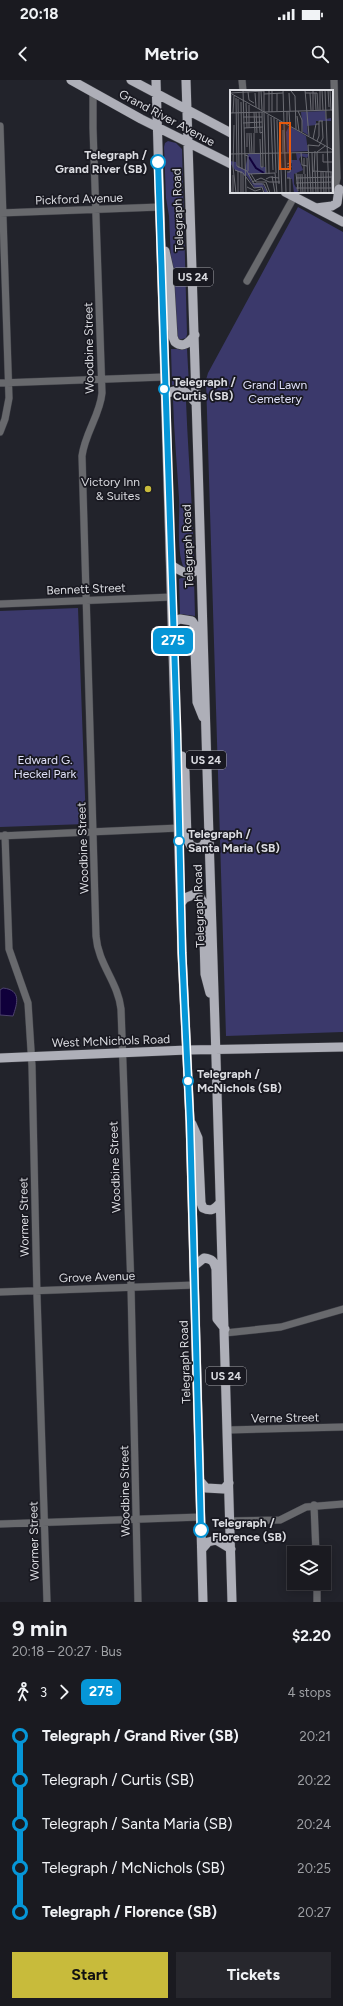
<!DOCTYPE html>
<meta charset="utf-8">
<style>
:root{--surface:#1a1a20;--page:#27272d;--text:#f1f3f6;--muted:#9fa1a5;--line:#38383e;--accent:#c8bb3b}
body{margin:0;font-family:Figtree,sans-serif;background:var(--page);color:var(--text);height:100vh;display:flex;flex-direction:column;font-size:15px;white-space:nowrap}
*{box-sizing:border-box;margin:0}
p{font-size:13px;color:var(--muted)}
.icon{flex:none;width:22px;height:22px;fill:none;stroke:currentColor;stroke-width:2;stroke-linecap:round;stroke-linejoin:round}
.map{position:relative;height:1522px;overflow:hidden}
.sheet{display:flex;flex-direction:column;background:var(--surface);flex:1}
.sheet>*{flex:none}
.badge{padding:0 8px;border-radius:6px;font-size:14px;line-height:26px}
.tools{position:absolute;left:287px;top:1466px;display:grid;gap:8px}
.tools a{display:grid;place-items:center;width:44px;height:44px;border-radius:0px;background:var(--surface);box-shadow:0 2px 10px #0003,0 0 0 1px var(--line);font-size:20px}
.map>.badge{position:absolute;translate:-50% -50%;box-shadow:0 0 0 2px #fff}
.legs{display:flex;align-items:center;gap:6px;height:44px;padding:0 12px;font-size:13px}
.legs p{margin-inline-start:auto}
.summary{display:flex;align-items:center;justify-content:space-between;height:68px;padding:0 12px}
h1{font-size:22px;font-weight:700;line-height:30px}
.button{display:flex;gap:8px;margin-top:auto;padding:8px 12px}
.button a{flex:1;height:46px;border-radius:0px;background:var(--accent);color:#111;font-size:16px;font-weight:700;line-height:46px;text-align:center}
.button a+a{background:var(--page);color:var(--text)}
ul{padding:0 12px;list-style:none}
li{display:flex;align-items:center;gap:14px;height:44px;font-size:15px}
li i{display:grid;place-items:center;width:6px;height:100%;margin:0 5px;background:currentColor}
li i::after{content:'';width:10px;height:10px;margin:-5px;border:3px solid;border-radius:50%;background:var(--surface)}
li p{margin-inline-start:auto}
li:first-child i{background:linear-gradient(#0000 50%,currentColor 0)}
li:last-child i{background:linear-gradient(currentColor 50%,#0000 0)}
.status{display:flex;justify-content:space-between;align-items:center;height:28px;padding:0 20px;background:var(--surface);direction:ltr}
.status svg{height:11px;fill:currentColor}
header{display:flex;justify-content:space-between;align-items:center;height:52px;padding:0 12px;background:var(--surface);font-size:18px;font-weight:700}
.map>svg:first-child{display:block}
</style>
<div class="status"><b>20:18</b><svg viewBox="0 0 49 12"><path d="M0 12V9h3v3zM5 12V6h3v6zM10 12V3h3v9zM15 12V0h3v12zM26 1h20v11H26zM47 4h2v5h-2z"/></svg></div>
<header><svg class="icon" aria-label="back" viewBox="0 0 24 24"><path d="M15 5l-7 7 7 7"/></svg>Metrio<svg class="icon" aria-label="search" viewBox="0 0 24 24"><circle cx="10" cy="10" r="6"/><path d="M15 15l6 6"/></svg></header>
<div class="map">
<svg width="343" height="1522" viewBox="0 0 343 1522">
<rect width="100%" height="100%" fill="#22232b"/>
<path fill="#3b396b" d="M 168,61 L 176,63 L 182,69 L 187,254 L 186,258 L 178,260 L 174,251 L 169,136 L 166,118 L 164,67 L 165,63 Z
M 298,127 L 343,152 L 343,952 L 226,956 L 206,300 L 208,293 Z
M 171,269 L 187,269 L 189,305 L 187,307 L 181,305 L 172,305 Z
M 180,314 L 186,321 C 188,375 193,429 194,484 L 189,490 L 184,488 C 176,471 180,437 179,418 C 177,385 174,353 173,320 Z
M 181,498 L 194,499 L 195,536 L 180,534 L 179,499 Z
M 78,528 L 86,744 L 0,747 L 0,531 Z"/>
<path fill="#10003b" stroke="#4d426d" d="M 3,908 C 22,910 17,924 13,936 L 0,935 L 0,910 Z"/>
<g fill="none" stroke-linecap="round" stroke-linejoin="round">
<defs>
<path id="minor" d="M 242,0 L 243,11
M 334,0 L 337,98 L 335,107
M 93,12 L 93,48 L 102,313 C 100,335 85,353 82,376 L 96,856 C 98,884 118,902 121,929 L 131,1207 L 138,1522
M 0,46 L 9,318 L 5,339 L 0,352
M 0,133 L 160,127
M 247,201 L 294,117
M 0,303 L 164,297
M 0,524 L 172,517
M 5,755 L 9,869 L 28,923 L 32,986 L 37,1216 L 47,1522
M 0,756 L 179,748
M 0,1212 L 195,1205
M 225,1253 L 281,1247 L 343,1229
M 228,1350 L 343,1347
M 314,1425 L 316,1473
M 230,1441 L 280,1440 L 306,1427 L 343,1424
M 0,1444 L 201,1437
M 317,1503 L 317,1522"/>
<path id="major" d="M 71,0 L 141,39 L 231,84
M 131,0 L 231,53
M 156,0 L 182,873 L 190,1041 L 203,1522
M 186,0 C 196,252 200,505 209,757 C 217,1012 226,1267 232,1522
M 285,112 L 343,142
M 316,128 L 332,126 L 337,123 L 339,109
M 165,171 L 169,189 L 173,257 L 175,262 C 184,269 189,262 195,255
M 165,314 C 182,307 184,309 196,323
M 171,485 C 182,492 190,498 200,487
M 173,542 L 180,539 L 192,541 L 194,544 L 197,622 L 203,637
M 182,676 L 185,692 L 187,759 L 191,766 L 198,768 L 203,766 L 208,757
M 181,823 L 185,818 L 195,814 L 200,817 L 203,822 L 205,894 L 210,913
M 0,978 L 187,970 L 343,967
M 192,1044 L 198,1058 L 201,1123 L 203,1128 C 211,1132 215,1129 220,1123
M 194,1186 L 204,1178 C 212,1179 214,1181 216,1189 L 217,1239 L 225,1249
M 200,1401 L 206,1408 L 224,1409 L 229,1403
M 202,1469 L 208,1462 L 216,1460 L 231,1469"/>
</defs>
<use href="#minor" stroke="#3c3d44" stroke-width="8"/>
<use href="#major" stroke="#3c3d44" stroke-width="10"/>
<use href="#minor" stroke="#68696d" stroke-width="7"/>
<use href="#major" stroke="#aeafb8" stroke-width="9"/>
</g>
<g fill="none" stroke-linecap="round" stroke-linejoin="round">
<defs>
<path id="line-1" d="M 158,82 L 177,653 L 182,873 L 190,1041 L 201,1450"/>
</defs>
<use href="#line-1" stroke="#fff" stroke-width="9"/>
<use href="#line-1" stroke="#0696d7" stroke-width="6"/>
</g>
<g fill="#fff" stroke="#0696d7" stroke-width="2">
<circle cx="158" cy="82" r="7"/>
<circle cx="164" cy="309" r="5"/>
<circle cx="179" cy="761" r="5"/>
<circle cx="188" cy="1001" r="5"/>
<circle cx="201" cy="1450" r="7"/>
</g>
<circle fill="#c8bb3b" stroke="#191921" stroke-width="1.5" cx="148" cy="409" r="4"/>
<g text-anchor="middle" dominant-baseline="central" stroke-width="3.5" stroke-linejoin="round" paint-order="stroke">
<g fill="#191921" stroke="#a1a2a7" stroke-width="1">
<rect x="173" y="188" width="40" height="18" rx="3"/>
<rect x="186" y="671" width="40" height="18" rx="3"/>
<rect x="206" y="1287" width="40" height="18" rx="3"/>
</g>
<g font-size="11" font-weight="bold" fill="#dbdce1">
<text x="193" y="197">US 24</text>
<text x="206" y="680">US 24</text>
<text x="226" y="1296">US 24</text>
</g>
<g font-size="12" fill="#dbdce1" stroke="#191921">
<text transform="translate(167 38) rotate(28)">Grand River Avenue</text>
<text transform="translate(79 119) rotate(-2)">Pickford Avenue</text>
<text transform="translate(178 130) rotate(-92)">Telegraph Road</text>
<text transform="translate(89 268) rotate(-91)">Woodbine Street</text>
<text transform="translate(188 466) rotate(-92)">Telegraph Road</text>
<text transform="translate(86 509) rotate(-2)">Bennett Street</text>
<text transform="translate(83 768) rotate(-92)">Woodbine Street</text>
<text transform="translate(199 826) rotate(-92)">Telegraph Road</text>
<text transform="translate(111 961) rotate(-2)">West McNichols Road</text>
<text transform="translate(115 1087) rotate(-92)">Woodbine Street</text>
<text transform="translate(24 1137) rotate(-91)">Wormer Street</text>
<text transform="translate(97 1197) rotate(-2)">Grove Avenue</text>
<text transform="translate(185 1282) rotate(-92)">Telegraph Road</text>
<text transform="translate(285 1338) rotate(-1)">Verne Street</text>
<text transform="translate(125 1411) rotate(-91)">Woodbine Street</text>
<text transform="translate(34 1461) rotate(-91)">Wormer Street</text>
</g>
<g font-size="12" font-weight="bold" fill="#dbdce1" stroke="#191921" text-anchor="start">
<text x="147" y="75" text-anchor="end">Telegraph /<tspan x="147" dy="14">Grand River (SB)</tspan></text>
<text x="173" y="302">Telegraph /<tspan x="173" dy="14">Curtis (SB)</tspan></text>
<text x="188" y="754">Telegraph /<tspan x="188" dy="14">Santa Maria (SB)</tspan></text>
<text x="197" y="994">Telegraph /<tspan x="197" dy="14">McNichols (SB)</tspan></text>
<text x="212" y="1443">Telegraph /<tspan x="212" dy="14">Florence (SB)</tspan></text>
</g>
<g font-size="12" fill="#e0e1f9" stroke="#191921">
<text x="275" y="305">Grand Lawn<tspan x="275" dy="14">Cemetery</tspan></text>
<text x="45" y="680">Edward G.<tspan x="45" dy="14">Heckel Park</tspan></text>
</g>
<g font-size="12" fill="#dbdce1" stroke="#191921" text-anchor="end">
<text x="140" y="402">Victory Inn<tspan x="140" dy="14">&amp; Suites</tspan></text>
</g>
</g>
<g transform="translate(230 10)">
<rect width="103" height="103" fill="#22232b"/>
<path d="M 95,21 L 96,29 L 101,28 L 101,31 L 86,31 L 86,35 L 77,36 L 78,45 L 73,42 L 71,22 ZM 59,36 L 76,46 L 78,61 L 57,62 L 56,42 ZM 66,63 L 79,64 L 77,68 L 71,66 L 69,69 L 73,80 L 64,84 L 64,94 L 69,103 L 64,103 L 62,89 L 57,88 L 57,83 L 62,79 L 61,70 L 67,70 ZM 18,64 L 30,64 L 31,77 L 36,77 L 36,84 L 19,84 L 22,93 L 32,93 L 38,103 L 35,103 L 33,97 L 25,98 L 17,86 L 5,80 L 0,73 L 0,71 L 6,72 L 7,76 L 15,80 Z" fill="#3b396b"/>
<path fill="none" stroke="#10003b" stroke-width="2" d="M 19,67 L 26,78 L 34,83"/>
<path fill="none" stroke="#6c6d74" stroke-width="1" d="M 13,0 L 16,103M 34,0 L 34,22M 39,0 L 39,22M 42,0 L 42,22M 53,0 L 56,103M 75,0 L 79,46M 83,0 L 83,20M 90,0 L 90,20M 92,0 L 93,20M 95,0 L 99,103M 98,0 L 99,17M 100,0 L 101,20M 29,1 L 29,19M 31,1 L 32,20M 61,1 L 65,6 L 66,39M 18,2 L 19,10 L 24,13M 0,3 L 34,1M 0,3 L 103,60M 25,3 L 26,17M 47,3 L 47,21M 59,3 L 60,21M 75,3 L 87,3 L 88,20M 80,3 L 81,20M 85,3 L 86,20M 34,4 L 53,3M 6,8 L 7,76 L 17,81 L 24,94 L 34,94 L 38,103M 8,9 L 9,78M 11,12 L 12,79M 16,13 L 17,38M 19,15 L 19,38M 57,21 L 57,34M 59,21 L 60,36M 68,21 L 72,30 L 72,42M 24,22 L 25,43M 26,22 L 27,43M 29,22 L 30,43 L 33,42M 32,22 L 33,77M 0,23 L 103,20M 3,23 L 4,6M 34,23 L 36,84M 38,25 L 39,84M 67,26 L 69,41M 13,27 L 32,27M 41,27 L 43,80M 44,28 L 46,83M 47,30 L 49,94M 50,31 L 50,49M 0,33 L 1,5M 13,33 L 32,32M 4,35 L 3,77 L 6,103M 14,38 L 33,37M 53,40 L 53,62M 17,43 L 17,57M 19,43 L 20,63M 21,43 L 22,63M 24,43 L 24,63M 30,49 L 31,77 L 33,77M 83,49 L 86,34 L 89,34M 87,51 L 89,46 L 89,31 L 93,31M 50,56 L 52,103M 71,62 L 72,75 L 77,76M 82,62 L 83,103M 0,64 L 103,62M 93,64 L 93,72 L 103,72M 15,65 L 18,66 L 18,81M 74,68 L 74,84M 77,68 L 78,103M 57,74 L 61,73 L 61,63M 57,77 L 61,76 L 60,82 L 57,82M 5,80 L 13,83 L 24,98 L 32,97 L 34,103M 8,81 L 8,103M 11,81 L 11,103M 82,81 L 103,82M 84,82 L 85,61M 85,82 L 86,103M 91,82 L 91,103M 93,82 L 94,103M 96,82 L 96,103M 101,82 L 102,103M 45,83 L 47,103M 66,83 L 68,101M 13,84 L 13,103M 18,84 L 45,83M 21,84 L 26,92 L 36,92 L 40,103M 68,84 L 68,99M 70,84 L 71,103M 72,84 L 73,103M 75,84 L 75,103M 0,85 L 1,103M 3,85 L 3,103M 42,86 L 45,103M 57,88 L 60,88 L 60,103M 66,88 L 103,87M 36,89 L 40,87 L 49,88M 22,92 L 31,88 L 39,92 L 50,92M 66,93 L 103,92M 17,97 L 25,101 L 31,99M 66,98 L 103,98M 81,103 L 78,55 L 89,56 L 93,48 L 92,31M 88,103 L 87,62 L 95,56"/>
<path fill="#e8590c" fill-opacity="0.15" stroke="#e8590c" stroke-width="2" d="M 50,33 L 60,33 L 60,79 L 50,79 Z"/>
<rect width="103" height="103" fill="none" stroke="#dbdce1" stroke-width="2"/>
</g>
</svg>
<div class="tools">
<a><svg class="icon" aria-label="layers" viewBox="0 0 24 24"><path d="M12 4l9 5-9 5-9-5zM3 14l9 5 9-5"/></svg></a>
</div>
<b class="badge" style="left:173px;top:561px;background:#0696d7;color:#fff">275</b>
</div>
<section class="sheet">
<div class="summary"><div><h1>9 min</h1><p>20:18 – 20:27 · Bus</p></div><b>$2.20</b></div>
<div class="legs"><svg class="icon" aria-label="walk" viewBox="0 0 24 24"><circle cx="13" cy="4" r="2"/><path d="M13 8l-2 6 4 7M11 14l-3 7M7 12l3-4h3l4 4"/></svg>3<svg class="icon" aria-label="forward" viewBox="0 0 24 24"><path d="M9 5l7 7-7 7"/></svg><b class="badge" style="background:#0696d7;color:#fff">275</b><p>4 stops</p></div>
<ul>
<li><i style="color:#0696d7"></i><b>Telegraph / Grand River (SB)</b><p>20:21</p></li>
<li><i style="color:#0696d7"></i><span>Telegraph / Curtis (SB)</span><p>20:22</p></li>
<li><i style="color:#0696d7"></i><span>Telegraph / Santa Maria (SB)</span><p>20:24</p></li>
<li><i style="color:#0696d7"></i><span>Telegraph / McNichols (SB)</span><p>20:25</p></li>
<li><i style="color:#0696d7"></i><b>Telegraph / Florence (SB)</b><p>20:27</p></li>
</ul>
<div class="button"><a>Start</a><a>Tickets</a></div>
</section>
